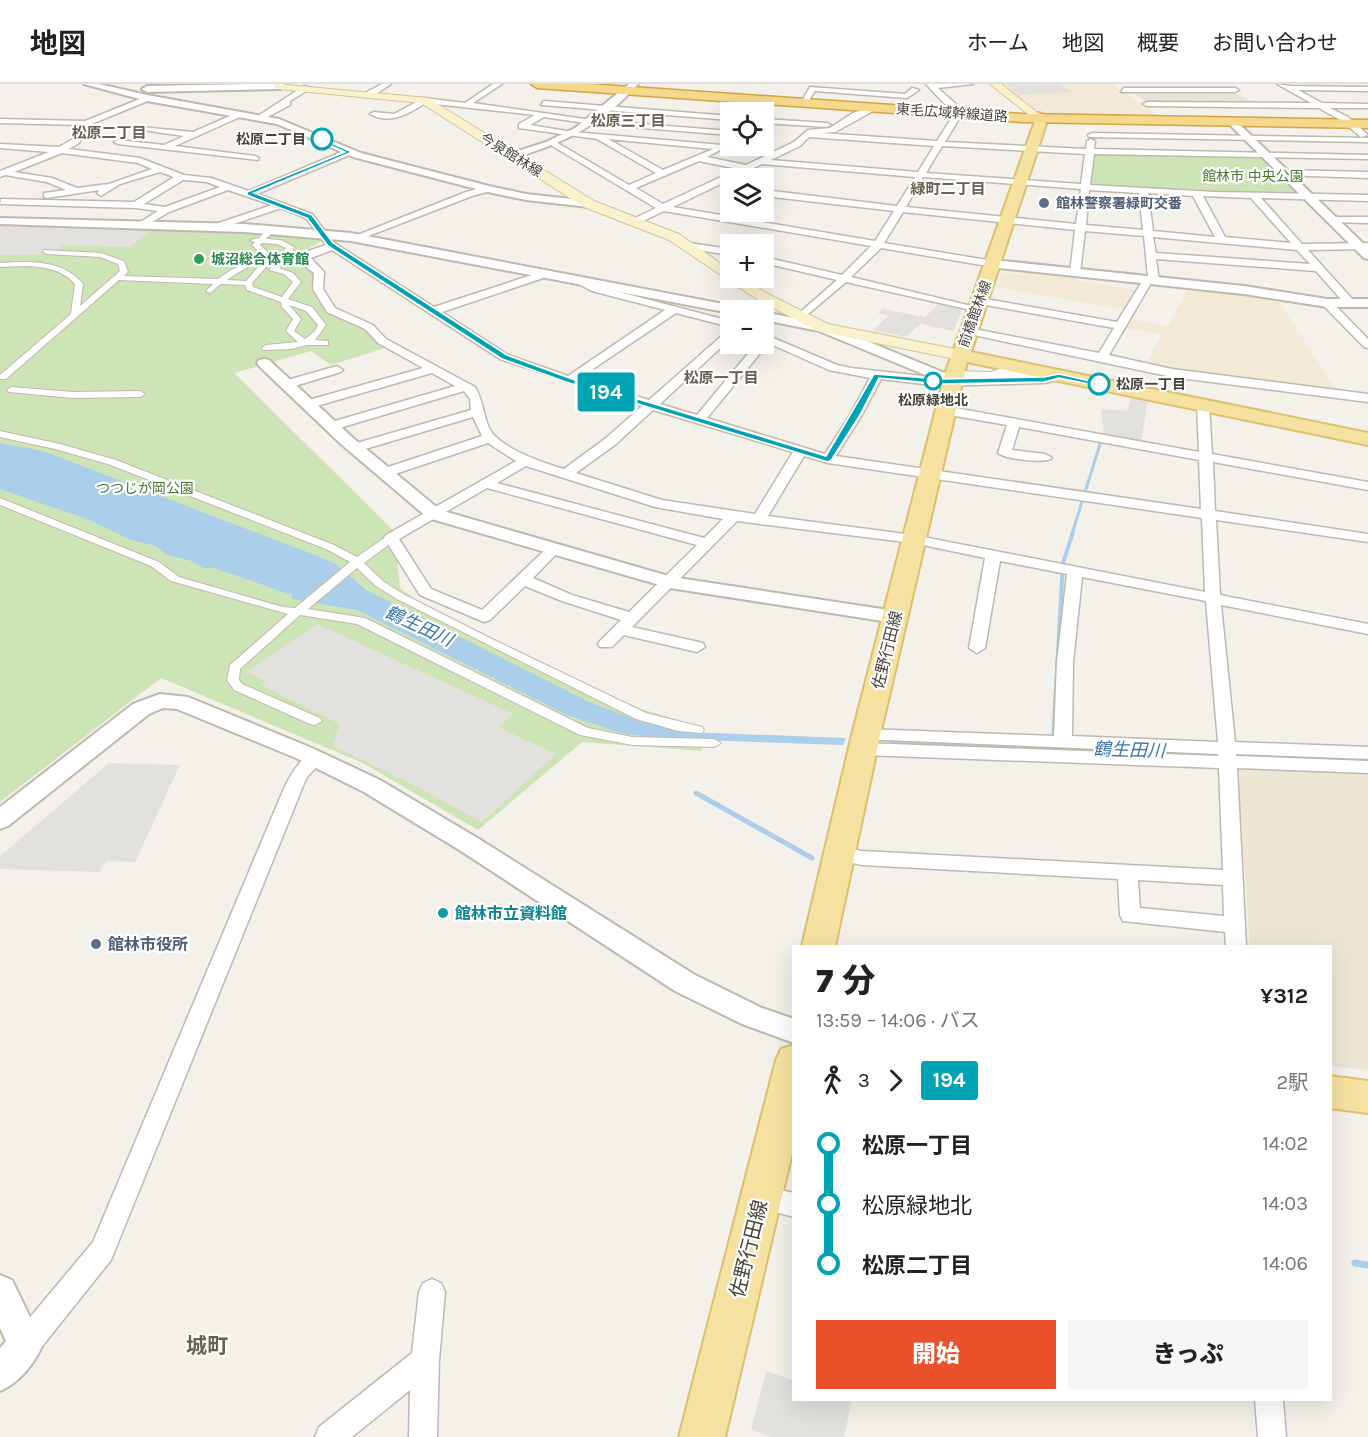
<!DOCTYPE html>
<html lang="ja">
<meta charset="utf-8">
<style>
:root{--surface:#fff;--page:#f6f6f6;--text:#222;--muted:#767676;--line:#e0e0e0;--accent:#e9512b}
body{margin:0;font-family:Karla,"Noto Sans JP",sans-serif;background:var(--page);color:var(--text);height:100vh;display:flex;flex-direction:column;font-size:22px;white-space:nowrap}
*{box-sizing:border-box;margin:0}
p{font-size:20px;color:var(--muted)}
.icon{flex:none;width:33px;height:33px;fill:none;stroke:currentColor;stroke-width:2;stroke-linecap:round;stroke-linejoin:round}
.map{position:relative;flex:1;overflow:hidden}
.side{position:absolute;left:792px;top:861px;width:540px;height:456px;display:flex;flex-direction:column;background:var(--surface);border-radius:0px;box-shadow:0 6px 24px #0002}
.side>*{flex:none}
.badge{padding:0 12px;border-radius:4px;font-size:21px;line-height:39px}
.fabs{position:absolute;left:720px;top:18px;display:grid;gap:12px}
.fabs a{display:grid;place-items:center;width:54px;height:54px;border-radius:0px;background:var(--surface);box-shadow:0 6px 24px #0002;font-size:30px}
.map>.badge{position:absolute;translate:-50% -50%;box-shadow:0 0 0 3px #fff}
.legs{display:flex;align-items:center;gap:9px;height:66px;padding:0 24px;font-size:20px}
.legs p{margin-inline-start:auto}
.head{display:flex;align-items:center;justify-content:space-between;height:102px;padding:0 24px}
h1{font-size:33px;font-weight:800;line-height:45px}
.action{display:flex;gap:12px;margin-top:auto;padding:12px 24px}
.action a{flex:1;height:69px;border-radius:0px;background:var(--accent);color:#fff;font-size:24px;font-weight:800;line-height:69px;text-align:center}
.action a+a{background:var(--page);color:var(--text)}
ul{padding:0 24px;list-style:none}
li{display:flex;align-items:center;gap:21px;height:60px;font-size:22px}
li i{display:grid;place-items:center;width:9px;height:100%;margin:0 8px;background:currentColor}
li i::after{content:'';width:15px;height:15px;margin:-8px;border:4px solid;border-radius:50%;background:var(--surface)}
li p{margin-inline-start:auto}
li:first-child i{background:linear-gradient(#0000 50%,currentColor 0)}
li:last-child i{background:linear-gradient(currentColor 50%,#0000 0)}
header{display:flex;align-items:center;gap:36px;box-sizing:border-box;height:84px;padding:0 30px;background:var(--surface);border-bottom:2px solid var(--line)}
header strong{font-size:28px}
nav{display:flex;gap:33px;margin-inline-start:auto;font-size:21px}
.map>svg:first-child{display:block}
</style>
<header>
<strong>地図</strong>
<nav><a>ホーム</a><a>地図</a><a>概要</a><a>お問い合わせ</a></nav>
</header>
<div class="map">
<svg width="1368" height="1353" viewBox="0 0 1368 1353">
<rect width="100%" height="100%" fill="#f4f1ea"/>
<path fill="#e7e3d8" d="M 1135,10 L 1238,10 L 1254,19 L 1148,19 Z"/>
<path fill="#f3e9d7" d="M 1000,0 L 1112,0 L 1160,32 L 1050,31 L 1043,30 Z
M 1029,186 L 1079,191 L 1076,197 L 1138,206 L 1125,226 L 996,203 L 1002,188 L 1026,191 Z
M 1188,203 L 1276,213 L 1337,307 L 1172,287 L 1145,281 L 1162,250 L 1124,244 L 1130,235 L 1168,242 Z"/>
<path fill="#ece6d5" d="M 1237,683 L 1368,690 L 1368,986 L 1331,982 L 1330,862 L 1250,862 Z"/>
<path fill="#cde4b6" d="M 1094,68 L 1257,72 L 1263,73 L 1300,111 L 1243,111 L 1094,101 L 1090,100 Z
M 0,140 L 256,148 L 322,154 L 321,157 L 304,167 L 304,173 L 315,189 L 314,206 L 328,227 L 365,244 L 388,263 L 331,281 L 311,267 L 234,289 L 394,447 L 400,504 L 419,518 L 628,621 L 700,643 L 702,667 L 582,658 L 478,746 L 363,679 L 161,594 L 0,718 Z"/>
<path fill="#e3e1de" d="M 1005,0 L 1060,0 L 1072,8 L 1019,11 Z
M 0,141 L 153,145 L 130,163 L 63,161 L 52,170 L 0,171 Z
M 938,220 L 962,225 L 954,247 L 920,240 L 906,253 L 873,246 L 888,232 L 878,229 L 883,225 L 925,233 Z
M 1132,312 L 1148,316 L 1141,359 L 1104,352 L 1101,325 L 1127,327 Z
M 317,540 L 513,630 L 498,643 L 556,670 L 482,738 L 406,697 L 333,662 L 340,640 L 261,601 L 266,597 L 247,588 Z
M 109,679 L 180,681 L 135,778 L 106,777 L 100,788 L 0,785 L 0,772 Z
M 766,1287 L 793,1296 L 794,1316 L 852,1316 L 844,1353 L 772,1353 L 751,1346 Z"/>
<path fill="#abceeb" d="M 0,359 L 43,367 L 315,471 L 336,480 L 366,506 L 587,617 L 641,638 L 687,648 L 846,654 L 843,661 L 666,655 L 621,649 L 567,631 L 357,526 L 292,515 L 292,511 L 214,484 L 203,484 L 192,477 L 167,471 L 154,461 L 133,457 L 87,435 L 0,405 Z
M 890,654 L 1368,672 L 1368,679 L 889,662 Z"/>
<g fill="none" stroke-linecap="round" stroke-linejoin="round">
<path stroke="#abceeb" stroke-width="3" d="M 1072,450 L 1100,360"/>
<path stroke="#abceeb" stroke-width="4" d="M 1053,657 L 1063,479 L 1073,448"/>
<path stroke="#abceeb" stroke-width="5" d="M 696,709 L 812,774"/>
<path stroke="#abceeb" stroke-width="7" d="M 1355,1179 L 1368,1181"/>
<defs>
<path id="pedestrian" d="M 268,144 L 275,146 L 266,155 L 281,156 L 294,163 L 292,170 L 279,184 L 293,189 L 301,198 L 288,215 L 312,223 L 326,241 L 315,256 L 328,257 L 328,261 L 307,261 L 291,265 L 263,266 L 262,264 L 266,261 L 298,258 L 286,247 L 293,235 L 282,223 L 281,218 L 247,206 L 245,201 L 221,200 L 210,209 L 206,207 L 213,200 L 119,196 L 6,295 L 0,295 L 0,291 L 71,230 L 75,200 C 57,179 25,182 0,183 L 0,179 C 29,177 63,175 83,200 L 80,222 L 120,187 L 118,180 L 100,173 L 47,170 L 43,168 L 44,166 L 101,169 L 124,177 L 128,188 L 124,192 L 218,195 L 231,186 L 247,179 L 258,167 L 252,161 L 255,158 L 250,156 L 259,154 ZM 262,159 L 277,160 L 286,164 L 269,186 L 284,190 L 293,198 L 282,213 L 253,203 L 252,199 L 274,174 L 260,161 ZM 263,171 L 266,174 L 246,197 L 227,196 C 240,186 251,184 263,171 ZM 289,221 L 306,227 L 318,241 L 315,247 L 305,255 L 294,247 L 301,235 Z
M 1002,284 C 1013,289 1026,287 1036,296 L 1032,299 L 1017,293 L 1002,296 L 954,293 L 950,290 L 954,287 L 991,288 Z
M 12,303 L 73,308 L 140,307 L 145,310 L 140,313 L 73,314 L 9,308 L 7,306 Z
M 0,347 L 60,360 L 116,376 L 334,461 L 357,473 L 387,452 L 395,452 L 395,456 L 364,479 L 384,498 L 405,511 L 490,554 L 646,629 L 702,643 L 704,646 L 702,649 L 678,647 L 636,635 L 397,515 L 376,502 L 357,484 L 308,525 L 365,534 L 588,644 L 632,653 L 714,655 L 721,659 L 714,663 L 632,661 L 580,651 L 357,540 L 300,531 L 240,585 L 239,596 L 242,600 L 320,634 L 322,637 L 315,641 L 310,640 L 234,606 L 227,596 L 230,581 L 288,530 L 171,497 L 151,482 L 0,421 L 0,414 L 159,478 L 179,493 L 283,523 L 295,524 L 350,478 L 326,465 L 108,380 L 55,365 L 0,353 Z"/>
<path id="minor" d="M 382,0 L 391,0 L 373,12 L 367,12 L 367,8 Z
M 493,0 L 502,0 L 473,19 L 592,36 L 730,47 L 730,51 L 592,40 L 544,33 L 530,41 L 573,48 L 722,61 L 726,63 L 707,73 L 746,81 L 794,58 L 808,46 L 830,44 L 853,29 L 872,22 L 875,22 L 875,26 L 835,48 L 821,49 L 937,57 L 954,30 L 926,0 L 973,0 L 938,4 L 959,23 L 962,30 L 945,58 L 1086,65 L 1087,57 L 1091,55 L 1095,57 L 1094,65 L 1368,71 L 1368,75 L 1094,70 L 1090,101 L 1215,108 L 1368,111 L 1368,117 L 1261,114 L 1302,160 L 1368,159 L 1368,165 L 1308,166 L 1354,217 L 1354,221 L 1346,221 L 1316,187 L 1156,175 L 1159,197 L 1151,199 L 1109,271 L 1172,285 L 1368,310 L 1368,318 L 1172,293 L 969,250 L 963,247 L 969,244 L 1099,269 L 1114,244 L 980,220 L 975,217 L 980,214 L 1117,238 L 1143,196 L 1148,193 L 1144,152 L 1085,147 L 1080,189 L 1075,192 L 1070,189 L 1075,146 L 903,128 L 884,159 L 993,177 L 998,180 L 993,183 L 881,164 L 851,193 L 980,224 L 980,228 L 846,198 L 801,236 L 797,235 L 797,231 L 837,196 L 764,179 L 764,173 L 842,191 L 871,162 L 664,127 L 639,139 L 633,139 L 633,135 L 656,124 L 549,60 L 556,58 L 629,101 L 656,89 L 597,55 L 519,44 L 519,40 L 535,31 L 425,19 C 409,30 389,41 370,30 L 374,28 L 394,30 L 424,14 L 465,19 ZM 809,53 L 934,62 L 918,88 L 771,76 L 800,62 ZM 608,55 L 713,65 L 663,86 ZM 942,62 L 1085,70 L 1081,100 L 926,89 ZM 699,77 L 738,85 L 663,120 L 636,104 ZM 762,80 L 915,93 L 897,122 L 764,106 L 764,112 L 894,127 L 875,157 L 673,123 ZM 923,93 L 1081,105 L 1076,140 L 906,123 ZM 1089,106 L 1139,109 L 1143,146 L 1086,141 ZM 1148,109 L 1193,112 L 1215,153 L 1153,147 ZM 1203,112 L 1251,114 L 1291,159 L 1225,153 ZM 1153,153 L 1297,166 L 1310,180 L 1156,169 Z
M 1277,0 L 1290,2 L 1368,3 L 1368,7 L 1298,6 L 1322,19 L 1368,20 L 1368,24 L 1330,24 L 1348,33 L 1368,51 L 1361,53 L 1342,37 L 1319,24 L 1147,22 L 1143,20 L 1147,18 L 1311,19 Z
M 304,2 L 311,4 L 290,17 L 290,21 L 262,36 L 255,34 Z
M 810,3 L 905,10 L 912,4 L 919,6 L 907,14 L 815,7 L 807,19 L 801,19 Z
M 1124,4 L 1235,4 L 1239,6 L 1235,8 L 1121,8 Z
M 147,12 L 150,16 L 89,41 L 79,59 L 69,65 L 140,74 L 184,91 L 211,94 L 249,107 L 346,66 L 352,66 L 352,70 L 257,110 L 312,130 L 333,158 L 434,223 L 544,187 L 552,187 L 552,191 L 442,228 L 508,271 L 568,292 L 665,226 L 592,207 L 577,199 L 576,197 L 581,194 L 600,203 L 730,237 L 730,243 L 676,229 L 578,295 L 649,316 L 726,248 L 730,247 L 730,255 L 660,320 L 697,331 L 756,260 L 764,260 L 764,250 L 837,281 L 851,284 L 940,294 L 1044,291 L 1059,288 L 1065,292 L 1063,295 L 1044,299 L 940,302 L 881,295 L 862,331 L 836,372 L 1201,425 L 1199,376 L 1019,343 L 1012,366 L 1045,370 L 1052,374 C 1044,380 1006,375 998,369 L 1007,341 L 944,330 L 938,326 L 944,322 L 1199,368 L 1197,321 L 1203,317 L 1209,321 L 1212,370 L 1368,398 L 1368,406 L 1213,378 L 1215,427 L 1368,450 L 1368,458 L 1216,436 L 1220,511 L 1368,540 L 1368,550 L 1221,521 L 1235,658 L 1368,663 L 1368,675 L 1236,670 L 1236,672 L 1368,677 L 1368,689 L 1237,684 L 1246,862 L 1226,862 L 1225,848 L 1123,837 L 1120,831 L 1118,795 L 862,781 L 833,775 L 830,770 L 833,765 L 840,763 L 862,767 L 1223,786 L 1219,684 L 864,671 L 858,669 L 855,665 L 858,661 L 864,659 L 1218,672 L 1218,670 L 860,655 L 857,651 L 860,647 L 866,645 L 1054,652 L 1057,578 L 1067,490 L 1000,477 L 985,564 L 977,569 L 969,564 L 985,474 L 913,459 L 737,437 L 632,543 L 703,559 L 705,563 L 697,568 L 624,551 L 612,563 L 600,563 L 598,560 L 600,557 L 621,536 L 562,517 L 525,502 L 490,536 L 484,538 L 420,511 L 384,454 L 386,451 L 516,377 L 488,359 L 389,392 L 379,392 L 377,389 L 379,386 L 482,352 L 473,333 L 355,368 L 349,364 L 350,361 L 471,326 L 470,315 L 464,307 L 336,345 L 328,345 L 326,342 L 328,339 L 455,302 L 432,289 L 313,323 L 305,323 L 305,317 L 423,284 L 378,259 L 365,245 L 327,228 L 313,205 L 314,189 L 307,184 L 301,173 L 311,166 L 326,161 L 306,134 L 281,124 L 219,145 L 213,145 L 213,141 L 272,121 L 228,106 L 169,128 L 142,144 L 137,141 L 139,139 L 158,127 L 136,124 L 0,120 L 1,115 L 134,118 L 174,93 L 160,88 L 120,100 L 101,112 L 97,109 L 99,106 L 47,114 L 44,113 L 44,109 L 66,106 L 47,98 L 5,91 L 0,93 L 0,87 L 49,68 L 0,64 L 0,60 L 59,63 L 73,55 L 81,41 L 0,39 L 0,35 L 85,37 ZM 62,69 L 138,79 L 152,85 L 109,100 L 77,104 L 52,94 L 14,88 ZM 183,96 L 207,98 L 220,103 L 165,123 L 144,120 ZM 332,166 L 500,275 L 642,322 L 606,354 L 564,385 C 544,379 499,364 489,344 C 483,330 483,316 475,303 L 386,255 L 373,241 L 335,224 L 323,205 L 324,188 L 311,174 ZM 766,258 L 829,286 L 870,294 L 850,331 L 825,370 L 707,334 L 766,262 ZM 653,326 L 793,368 L 755,430 L 662,416 L 576,389 L 616,360 ZM 804,372 L 828,379 L 1202,434 L 1205,508 L 913,451 L 768,432 ZM 526,382 L 655,423 L 723,435 L 704,454 L 497,399 ZM 487,404 L 697,461 L 629,528 L 572,511 L 533,494 L 562,464 L 555,460 L 550,461 L 482,526 L 431,505 L 399,455 ZM 1082,493 L 1206,517 L 1218,658 L 1072,652 L 1073,578 ZM 1138,796 L 1223,801 L 1224,832 L 1140,824 Z
M 544,17 L 730,32 L 730,36 L 541,21 Z
M 239,28 L 242,28 L 242,32 L 175,62 L 255,72 L 259,74 L 258,76 L 118,60 L 114,58 L 118,56 L 164,61 L 184,52 L 136,45 L 140,43 L 193,48 Z
M 764,35 L 827,39 L 831,41 L 827,43 L 764,39 Z
M 1092,49 L 1368,54 L 1368,58 L 1089,53 L 1088,51 Z
M 1285,86 L 1368,88 L 1368,94 L 1282,91 L 1281,89 Z
M 488,102 L 492,105 L 491,107 L 472,112 L 358,156 L 350,154 L 466,108 Z
M 1333,133 L 1368,133 L 1368,139 L 1330,138 L 1328,136 Z
M 689,159 L 730,165 L 730,171 L 686,164 L 686,160 Z
M 1327,216 L 1331,217 L 1368,255 L 1368,264 L 1364,263 L 1323,221 L 1322,219 Z
M 337,282 L 343,286 L 341,288 L 288,304 L 282,300 L 284,297 Z
M 316,668 L 322,670 L 325,674 L 307,693 L 303,702 L 111,1176 L 36,1270 L 26,1274 L 16,1270 L 12,1260 L 16,1250 L 93,1158 L 285,702 C 292,689 301,672 316,668 Z
M 762,1102 L 794,1109 L 794,1133 L 753,1122 L 749,1114 L 753,1106 Z
M 432,1195 L 441,1199 L 445,1208 L 439,1276 L 437,1353 L 409,1353 L 410,1306 L 352,1353 L 315,1353 L 319,1343 L 412,1269 L 419,1208 L 423,1199 Z
M 1255,1316 L 1283,1316 L 1286,1353 L 1258,1353 Z"/>
<path id="tertiary" d="M 84,0 L 99,0 L 147,11 L 279,35 L 361,69 L 489,102 L 526,110 L 589,117 L 595,120 L 589,123 L 526,116 L 488,108 L 353,73 L 277,40 L 147,17 Z
M 250,0 L 284,0 L 285,2 L 281,5 L 147,8 L 142,5 L 147,2 Z
M 629,0 L 638,0 C 604,39 561,62 511,74 L 506,71 L 546,58 L 575,44 Z
M 1227,34 L 1233,34 L 1368,164 L 1368,175 L 1364,174 L 1227,38 Z
M 0,134 L 244,140 L 351,149 L 734,222 L 741,226 L 730,226 L 730,229 L 351,157 L 244,148 L 0,140 Z
M 993,176 L 1244,202 L 1327,215 L 1368,215 L 1368,223 L 1327,223 L 1244,210 L 989,183 L 987,180 Z
M 764,228 L 828,241 L 957,294 L 959,297 L 952,301 L 947,300 L 819,247 L 764,236 Z
M 264,275 L 269,276 L 353,354 L 440,426 L 672,493 L 895,527 L 902,529 L 905,533 L 902,537 L 895,539 L 670,504 L 428,434 L 341,360 L 259,282 L 257,279 L 259,276 Z
M 160,610 L 188,613 L 312,664 L 380,696 L 479,755 L 695,891 L 762,924 L 794,935 L 794,959 L 742,940 L 675,907 L 461,767 L 364,708 L 296,674 L 177,625 L 163,624 L 149,630 L 8,742 L 0,745 L 0,723 L 133,620 Z
M 0,1191 L 12,1196 L 43,1260 C 35,1279 19,1299 0,1307 L 0,1264 L 6,1257 L 0,1244 Z"/>
<path id="secondary" d="M 275,0 L 428,14 L 594,117 L 679,150 L 730,186 L 730,194 L 742,194 L 768,210 L 828,240 L 960,266 L 968,271 L 960,276 L 817,247 L 758,216 L 669,156 L 584,123 L 421,19 L 279,5 L 275,4 Z
M 990,0 L 1001,0 L 1043,33 L 1042,35 L 1034,35 Z"/>
<path id="primary" d="M 1038,29 L 1042,30 L 1046,40 L 971,268 L 1368,349 L 1368,361 L 967,278 L 880,651 L 835,862 L 802,862 L 852,651 L 945,290 L 1034,40 L 1032,33 Z
M 794,961 L 794,1061 L 725,1353 L 679,1353 L 776,976 L 781,965 Z
M 1330,992 L 1368,997 L 1368,1029 L 1330,1024 Z"/>
<path id="trunk" d="M 531,0 L 588,0 L 1023,30 L 1368,36 L 1368,44 L 1023,38 L 537,4 Z"/>
</defs>
<use href="#pedestrian" stroke="#bfb9ad" stroke-width="2"/>
<use href="#minor" stroke="#bfb9ad" stroke-width="3"/>
<use href="#tertiary" stroke="#bfb9ad" stroke-width="4"/>
<use href="#secondary" stroke="#d0c59d" stroke-width="2"/>
<use href="#primary" stroke="#dbc071" stroke-width="4"/>
<use href="#trunk" stroke="#d2a546" stroke-width="3"/>
<use href="#pedestrian" fill="#fff" fill-rule="evenodd"/>
<use href="#minor" fill="#fff" fill-rule="evenodd"/>
<use href="#tertiary" fill="#fff" fill-rule="evenodd"/>
<use href="#secondary" fill="#faf2cd" fill-rule="evenodd"/>
<use href="#primary" fill="#f6e2a0" fill-rule="evenodd"/>
<use href="#trunk" fill="#f4d88b" fill-rule="evenodd"/>
</g>
<path fill="#00a3b4" stroke="#fff" stroke-width="1.5" d="M 320,54 L 352,68 L 254,109 L 312,131 L 333,159 L 507,271 L 572,295 L 826,372 L 874,290 L 940,295 L 1044,293 L 1059,290 L 1103,300 L 1099,302 L 1059,294 L 1044,298 L 940,300 L 879,294 L 860,331 L 832,375 L 828,378 L 566,298 L 502,275 L 328,162 L 307,134 L 247,111 L 247,108 L 345,68 L 320,57 Z"/>
<g fill="#fff" stroke="#00a3b4" stroke-width="3">
<circle cx="322" cy="55" r="10"/>
<circle cx="933" cy="297" r="8"/>
<circle cx="1099" cy="300" r="10"/>
</g>
<g fill="#5c6f8a" stroke="#fff" stroke-width="2">
<circle cx="1044" cy="119" r="6"/>
<circle cx="96" cy="860" r="6"/>
</g>
<circle fill="#2e9e5b" stroke="#fff" stroke-width="2" cx="199" cy="175" r="6"/>
<circle fill="#0f9aa8" stroke="#fff" stroke-width="2" cx="443" cy="829" r="6"/>
<g text-anchor="middle" dominant-baseline="central" stroke-width="4.5" stroke-linejoin="round" paint-order="stroke">
<g font-size="14" fill="#474239" stroke="#fff">
<text transform="translate(952 29) rotate(4)">東毛広域幹線道路</text>
<text transform="translate(511 71) rotate(32)">今泉館林線</text>
<text transform="translate(975 230) rotate(-70)">前橋館林線</text>
</g>
<g font-size="14" font-weight="bold" fill="#474239" stroke="#fff" text-anchor="end">
<text x="306" y="55">松原二丁目</text>
<text x="1116" y="300" text-anchor="start">松原一丁目</text>
<text x="933" y="316" text-anchor="middle">松原緑地北</text>
</g>
<g font-size="14" fill="#477530" stroke="#fff">
<text x="1253" y="92">館林市 中央公園</text>
<text x="145" y="404">つつじが岡公園</text>
</g>
<g font-size="14" font-weight="bold" fill="#4e5e75" stroke="#fff" text-anchor="start">
<text x="1056" y="119">館林警察署緑町交番</text>
</g>
<g font-size="14" font-weight="bold" fill="#27864d" stroke="#fff" text-anchor="start">
<text x="211" y="175">城沼総合体育館</text>
</g>
<g font-size="15" font-weight="bold" fill="#696051" stroke="#fff">
<text x="628" y="37">松原三丁目</text>
<text x="109" y="49">松原二丁目</text>
<text x="948" y="105">緑町二丁目</text>
<text x="721" y="294">松原一丁目</text>
</g>
<g font-size="16" fill="#474239" stroke="#fff">
<text transform="translate(887 566) rotate(-76)">佐野行田線</text>
</g>
<g font-size="16" font-weight="bold" fill="#0d838f" stroke="#fff" text-anchor="start">
<text x="455" y="829">館林市立資料館</text>
</g>
<g font-size="16" font-weight="bold" fill="#4e5e75" stroke="#fff" text-anchor="start">
<text x="108" y="860">館林市役所</text>
</g>
<g font-size="18" font-style="italic" fill="#3976ab" stroke="#fff">
<text transform="translate(419 542) rotate(25)">鶴生田川</text>
<text transform="translate(1129 666) rotate(2)">鶴生田川</text>
</g>
<g font-size="20" fill="#474239" stroke="#fff">
<text transform="translate(749 1165) rotate(-76)">佐野行田線</text>
</g>
<g font-size="21" font-weight="bold" fill="#696051" stroke="#fff">
<text x="207" y="1262">城町</text>
</g>
</g>
</svg>
<div class="fabs">
<a><svg class="icon" aria-label="locate" viewBox="0 0 24 24"><circle cx="12" cy="12" r="6"/><path d="M12 2v4M12 18v4M2 12h4M18 12h4"/></svg></a>
<a><svg class="icon" aria-label="layers" viewBox="0 0 24 24"><path d="M12 4l9 5-9 5-9-5zM3 14l9 5 9-5"/></svg></a>
<a>+</a>
<a>−</a>
</div>
<b class="badge" style="left:606px;top:308px;background:#00a3b4;color:#fff">194</b>
<section class="side">
<div class="head"><div><h1>7 分</h1><p>13:59 – 14:06 · バス</p></div><b>¥312</b></div>
<div class="legs"><svg class="icon" aria-label="walk" viewBox="0 0 24 24"><circle cx="13" cy="4" r="2"/><path d="M13 8l-2 6 4 7M11 14l-3 7M7 12l3-4h3l4 4"/></svg>3<svg class="icon" aria-label="forward" viewBox="0 0 24 24"><path d="M9 5l7 7-7 7"/></svg><b class="badge" style="background:#00a3b4;color:#fff">194</b><p>2駅</p></div>
<ul>
<li><i style="color:#00a3b4"></i><b>松原一丁目</b><p>14:02</p></li>
<li><i style="color:#00a3b4"></i><span>松原緑地北</span><p>14:03</p></li>
<li><i style="color:#00a3b4"></i><b>松原二丁目</b><p>14:06</p></li>
</ul>
<div class="action"><a>開始</a><a>きっぷ</a></div>
</section>
</div>
